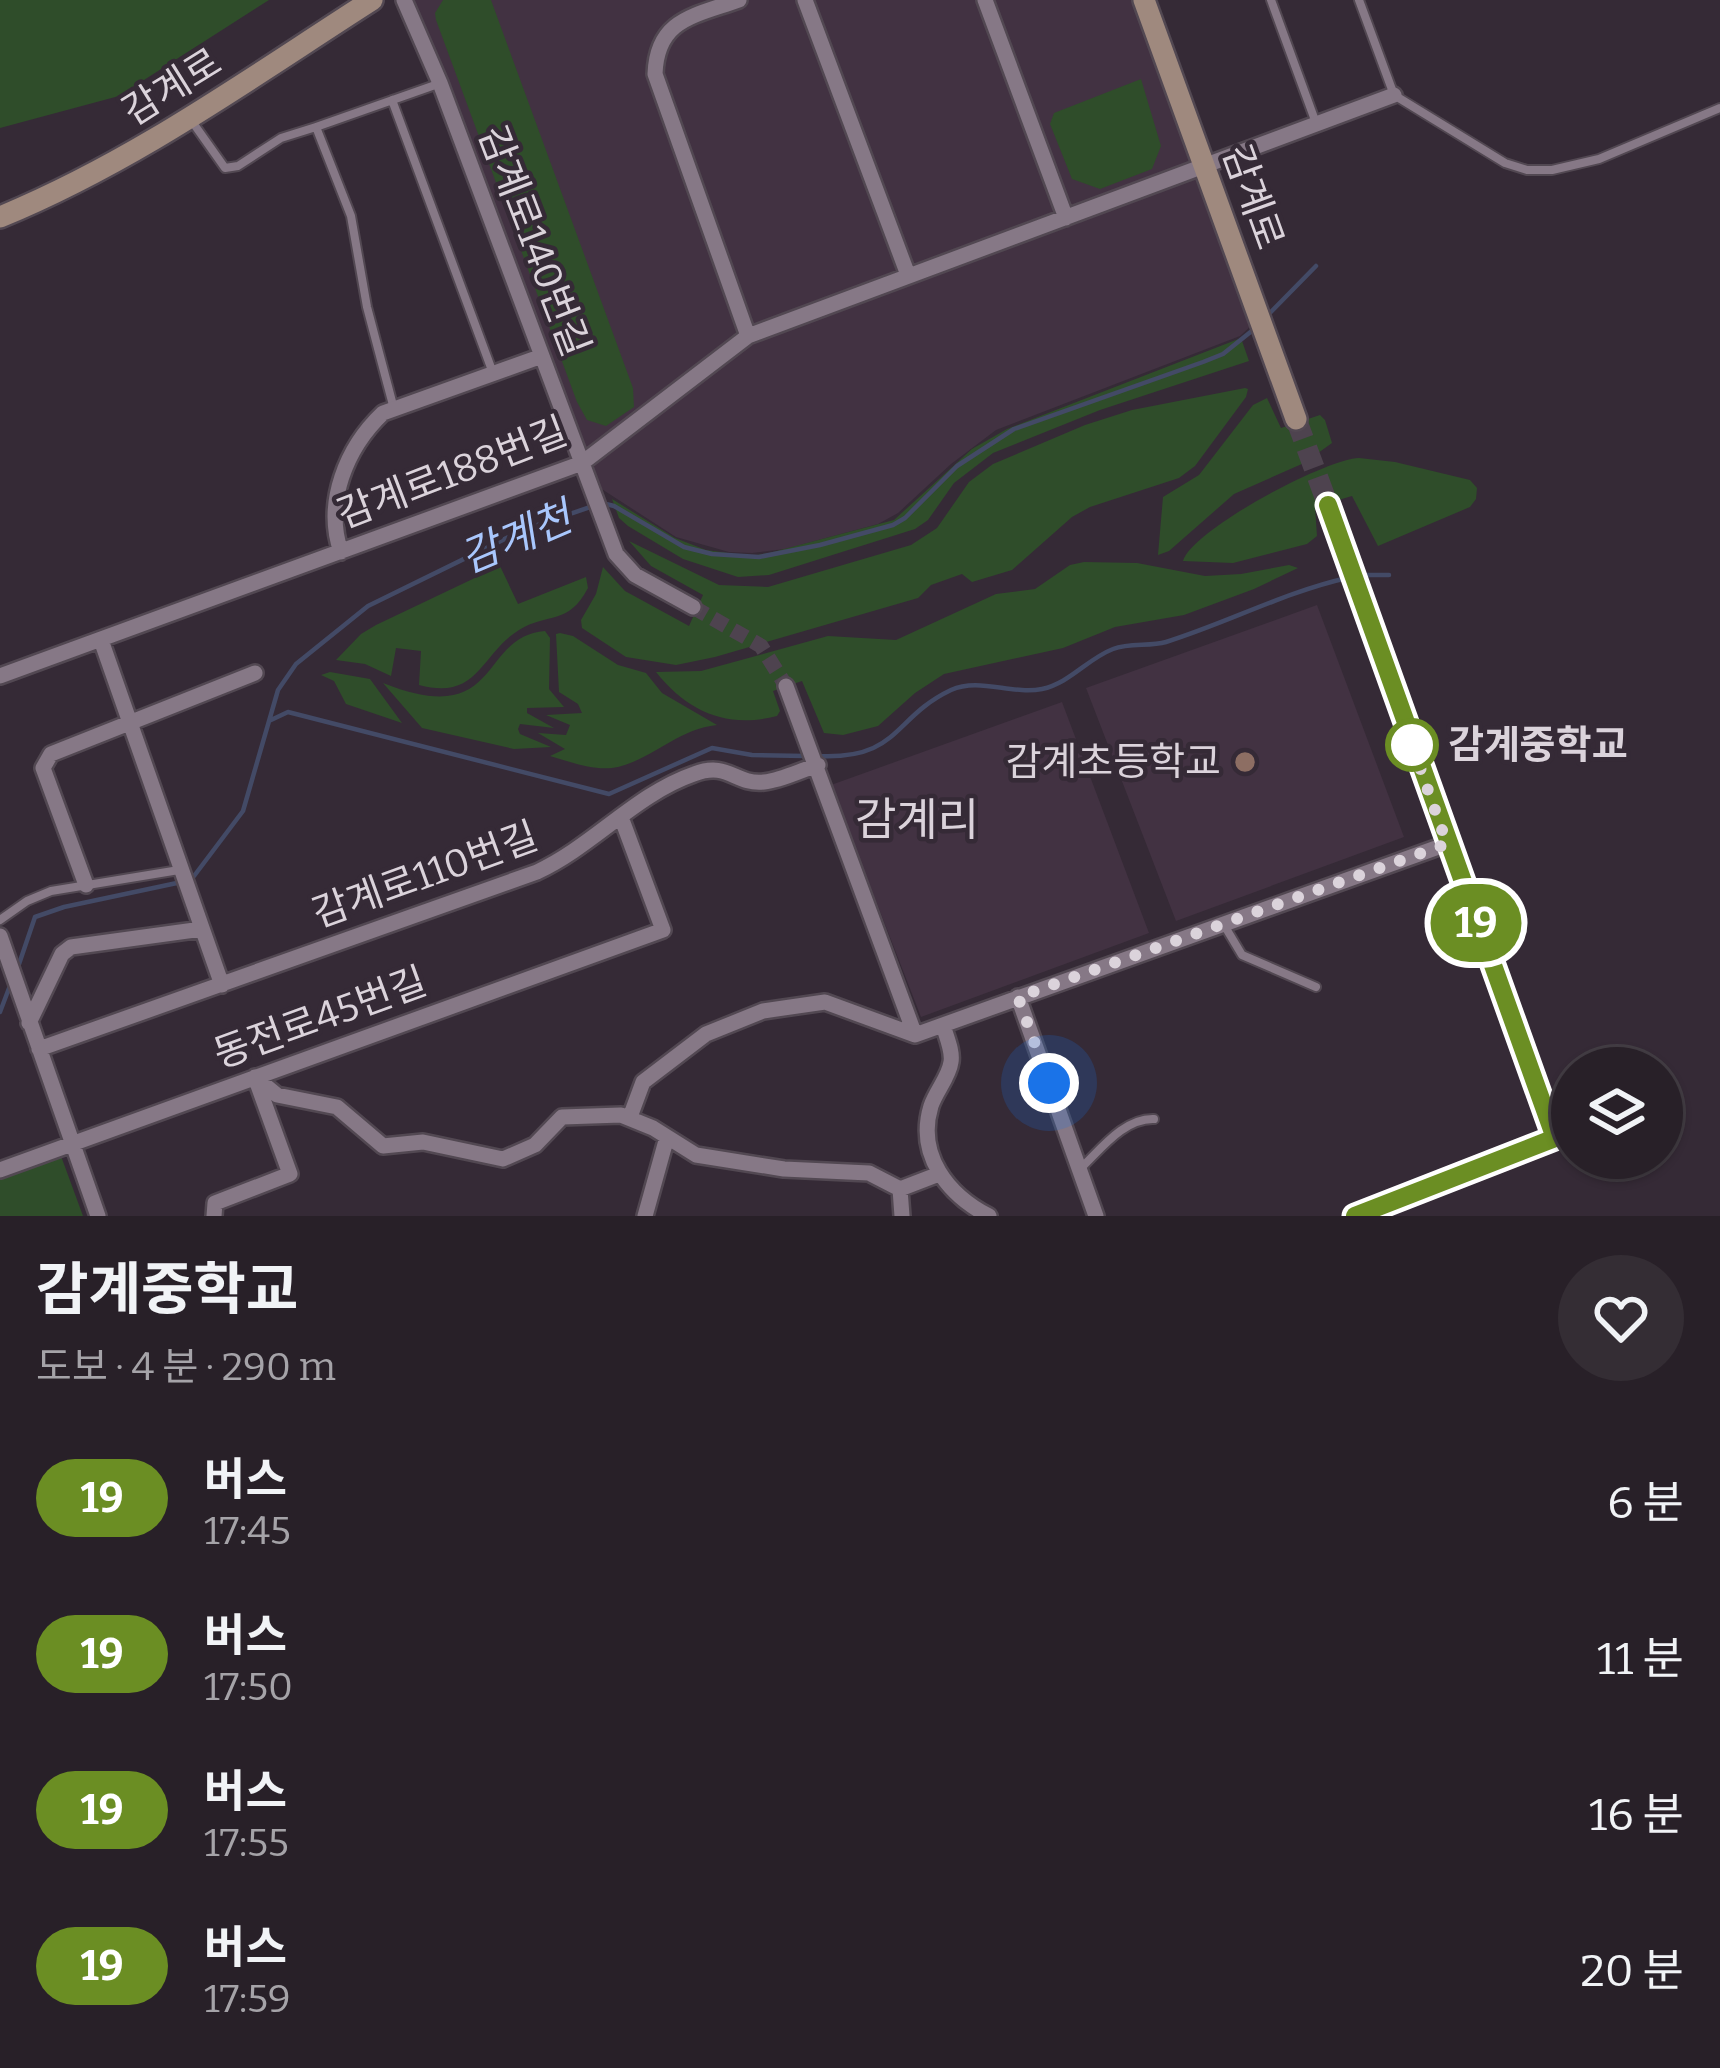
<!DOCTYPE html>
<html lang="ko">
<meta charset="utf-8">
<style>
:root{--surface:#282028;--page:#342d34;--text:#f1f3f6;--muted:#a5a3a8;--line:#443e45}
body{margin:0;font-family:Bitter,"Noto Sans KR",serif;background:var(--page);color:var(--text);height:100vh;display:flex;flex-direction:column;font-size:45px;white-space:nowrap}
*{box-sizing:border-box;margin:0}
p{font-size:39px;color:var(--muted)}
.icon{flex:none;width:66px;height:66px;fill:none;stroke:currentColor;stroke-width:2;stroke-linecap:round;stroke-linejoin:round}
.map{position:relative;height:1216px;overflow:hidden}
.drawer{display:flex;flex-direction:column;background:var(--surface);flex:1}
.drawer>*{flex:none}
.badge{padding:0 24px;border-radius:39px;font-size:42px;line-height:78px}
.fabs{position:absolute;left:1551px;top:1047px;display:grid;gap:24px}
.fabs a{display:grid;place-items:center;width:132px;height:132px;border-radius:50%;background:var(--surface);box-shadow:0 3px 9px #0004,0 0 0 3px var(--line);font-size:60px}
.you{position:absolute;width:60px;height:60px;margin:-30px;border:9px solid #fff;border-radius:50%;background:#1a73e8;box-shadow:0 0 0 18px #1a73e833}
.map>.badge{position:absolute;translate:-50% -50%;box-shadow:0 0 0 6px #fff}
.round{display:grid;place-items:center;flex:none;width:126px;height:126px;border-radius:63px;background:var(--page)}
.head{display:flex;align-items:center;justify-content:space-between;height:204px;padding:0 36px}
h1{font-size:57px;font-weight:700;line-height:90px}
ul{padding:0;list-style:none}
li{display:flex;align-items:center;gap:36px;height:156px;padding:0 36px}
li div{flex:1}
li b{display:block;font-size:45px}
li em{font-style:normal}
li .badge{min-width:132px;font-weight:700;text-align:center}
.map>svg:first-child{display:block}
</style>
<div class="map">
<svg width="1720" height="1216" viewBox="0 0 1720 1216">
<rect width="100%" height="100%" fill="#352a36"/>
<path fill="#423242" d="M 404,0 L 1144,0 L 1253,324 L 1240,336 L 996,430 L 951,464 L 898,513 L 878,524 L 785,549 L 752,553 L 729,552 L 676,537 L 597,486 Z
M 1317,605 L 1404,837 L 1176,921 L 1086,688 Z
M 1062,702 L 1149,933 L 921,1017 L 831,785 Z"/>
<path fill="#2f4d2a" d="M 0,0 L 269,0 L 119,96 L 0,128 Z
M 443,0 L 491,0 L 633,388 L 634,407 L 606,426 L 587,420 L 577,402 L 436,20 L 435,13 Z
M 1141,79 L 1161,146 L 1152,169 L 1100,189 L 1072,179 L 1050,124 L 1054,113 Z
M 1241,338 L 1249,361 L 1100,410 L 993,453 L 954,483 L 928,520 L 915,529 L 769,575 L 738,577 L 683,559 L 628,526 L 619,518 L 612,499 L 675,538 L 706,550 L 750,556 L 769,553 L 894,520 L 972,449 L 1007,429 Z
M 1245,388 L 1248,389 L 1246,397 L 1195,466 L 1179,478 L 1090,507 L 1072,517 L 1012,570 L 972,582 L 962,574 L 931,585 L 918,598 L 715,657 L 676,665 L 626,657 L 582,628 L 581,620 L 596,594 L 603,567 L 625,591 L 689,626 L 703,595 L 651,566 L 629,541 L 719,585 L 768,587 L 911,545 L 937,528 L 969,482 L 993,464 L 1085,425 L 1132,410 Z
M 1267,398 L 1281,428 L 1320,415 L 1325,420 L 1332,443 L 1304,463 L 1234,494 L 1169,551 L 1158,555 L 1163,497 L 1199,475 L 1253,405 Z
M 1359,458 L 1395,462 L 1470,480 L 1477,488 L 1476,499 L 1470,507 L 1378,546 L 1352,496 L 1315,507 L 1317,536 L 1307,544 L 1233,563 L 1183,561 C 1192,530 1325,459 1359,458 Z
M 1084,562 L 1137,563 L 1205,576 L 1241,574 L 1289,565 L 1298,568 L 1254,589 L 1184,615 L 1115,627 L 1063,648 L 944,674 L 915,693 L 878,726 L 843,735 L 824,733 L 802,681 L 773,691 L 780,711 L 777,716 C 727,729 688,712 656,672 L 701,671 L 828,636 L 896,640 L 996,594 L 1035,589 L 1070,565 Z
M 500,566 L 518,604 L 586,577 L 588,588 C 568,626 548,612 519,630 C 480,654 479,701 419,685 L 421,651 L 396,648 L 391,676 L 365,664 L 336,660 L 361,634 L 376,625 Z
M 545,631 L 550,638 L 549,689 L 564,707 L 527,708 L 527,713 L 554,728 L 520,724 L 518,729 L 520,734 L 551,747 L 514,749 L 422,728 L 383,683 C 503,731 478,636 545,631 Z
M 560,633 L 573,636 L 618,665 L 646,673 L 662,693 L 717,725 C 678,729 654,758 618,767 C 596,772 571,762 550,756 L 565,749 L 538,733 L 566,735 L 570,725 L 546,715 L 582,713 L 578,704 L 559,692 L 556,634 Z
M 330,672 L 370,679 L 402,723 L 346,704 L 334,681 L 321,675 Z
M 61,1156 L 83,1216 L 0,1216 L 0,1179 Z"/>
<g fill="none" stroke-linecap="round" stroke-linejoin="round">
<path stroke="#434a66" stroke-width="4.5" d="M 1265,318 L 1316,266
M 1359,575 L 1389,575
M 271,720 L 288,712 L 609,794 L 712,748 L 752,755 L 805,756
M 817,756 C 900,760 892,718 951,690 C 979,677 1012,695 1042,689 C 1070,683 1087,659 1113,649 C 1130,642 1149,647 1166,642 C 1227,623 1285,592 1347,578
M 18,967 L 35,917 L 64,907 L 191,880 L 243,811 L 278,690 L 296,664 L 368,606 L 523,530 L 602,503 L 614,506 L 684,547 L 712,554 L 759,557 L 820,545 L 893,525 L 905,518 L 957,466 L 1014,429 L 1203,362 L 1223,354 L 1253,330
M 0,1012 L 11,983"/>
<path stroke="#4e434f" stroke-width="15" stroke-dasharray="15 8" stroke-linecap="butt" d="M 693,607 L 761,646 L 786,686"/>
<path stroke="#4e434f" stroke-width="21" stroke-dasharray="21 10" stroke-linecap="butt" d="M 1296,419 L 1328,505"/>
<defs>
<path id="lane" d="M 1271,0 L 1316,123
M 1359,0 L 1394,95 L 1505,163 L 1527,170 L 1552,170 L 1599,159 L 1720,108
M 392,100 L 493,373
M 191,120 L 225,168 L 238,166 L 281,138 L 316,127
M 394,409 L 367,307 L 351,216 L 316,127 L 438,84
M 0,920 L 27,901 L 51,891 L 179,870
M 1224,925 L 1242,955 L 1316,987
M 1081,1168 C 1101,1149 1124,1118 1154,1119"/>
<path id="street" d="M 404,0 L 440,83 L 616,554 L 635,575 L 693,607
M 739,0 C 694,16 657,19 655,74 L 748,336
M 805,0 L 908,275
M 985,0 L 1066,218
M 341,552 C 324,503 346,448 383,413 L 542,356
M 101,640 L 222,985
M 0,676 L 582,463 L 748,336 L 1394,95
M 786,686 L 915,1035
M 86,885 L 43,768 L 51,754 L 255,673
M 0,936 L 98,1216
M 1018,997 L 1096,1216
M 29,1023 L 62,954 L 71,947 L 202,929
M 943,1025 C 946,1036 953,1051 951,1062 C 949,1077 936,1091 931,1106 C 916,1155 948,1195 989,1216
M 39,1049 L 537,872 C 593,846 636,794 694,774 C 729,761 734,785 764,782 C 782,780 801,770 818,765
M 255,1077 L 277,1095 L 337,1107 L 383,1146 L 423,1142 L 503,1159 L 535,1145 L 562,1117 L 621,1115 L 653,1128 L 696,1155 L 784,1169 L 869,1173 L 900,1189 L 902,1216
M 630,1117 L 643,1082 L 706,1034 L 763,1011 L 825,1002 L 915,1035 L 1447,844
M 0,1170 L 663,930 L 621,817
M 900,1189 L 939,1174
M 214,1216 L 215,1203 L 290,1174 L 256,1080
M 645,1216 L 667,1137"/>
<path id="secondary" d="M 1144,0 L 1296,419
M 0,217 C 134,162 250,78 372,0
M 1328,505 L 1555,1138 L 1355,1216"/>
</defs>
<use href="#lane" stroke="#524852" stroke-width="12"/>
<use href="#street" stroke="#524852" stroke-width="20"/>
<use href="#secondary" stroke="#524852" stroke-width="26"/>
<use href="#lane" stroke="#867886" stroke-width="8"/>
<use href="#street" stroke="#867886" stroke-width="15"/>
<use href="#secondary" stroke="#9f897e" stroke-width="21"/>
</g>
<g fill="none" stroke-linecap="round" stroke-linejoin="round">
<defs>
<path id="line" d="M 1328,505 L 1555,1138 L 1355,1216"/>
</defs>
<use href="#line" stroke="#fff" stroke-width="27"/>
<use href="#line" stroke="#6b8e23" stroke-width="18"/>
<path stroke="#dbd3db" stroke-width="12" stroke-dasharray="0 21.6" d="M 1049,1083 L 1018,997 L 1447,844 L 1412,745"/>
</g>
<circle fill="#fff" stroke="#6b8e23" stroke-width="6" cx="1412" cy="745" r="24"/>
<circle fill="#8d6e63" stroke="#352a36" stroke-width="4.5" cx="1245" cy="762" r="12"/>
<g text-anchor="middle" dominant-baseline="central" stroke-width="9" stroke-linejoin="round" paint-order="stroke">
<g font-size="39" fill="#dbd3db" stroke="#352a36">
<text transform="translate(172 87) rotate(-32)">감계로</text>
<text transform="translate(1253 197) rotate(70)">감계로</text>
<text transform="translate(534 241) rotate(69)">감계로140번길</text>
<text transform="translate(452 473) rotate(-21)">감계로188번길</text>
<text transform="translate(425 875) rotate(-20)">감계로110번길</text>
<text transform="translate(320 1018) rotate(-20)">동전로45번길</text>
</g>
<g font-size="39" font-weight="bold" fill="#dbd3db" stroke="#352a36" text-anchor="start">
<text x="1448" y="745">감계중학교</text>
</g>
<g font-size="39" fill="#dbd3db" stroke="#352a36" text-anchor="end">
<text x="1221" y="762">감계초등학교</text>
</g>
<g font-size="42" font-style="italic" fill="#a9c7fd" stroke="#352a36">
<text transform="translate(516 538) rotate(-23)">감계천</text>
</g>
<g font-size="45" fill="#dbd3db" stroke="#352a36">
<text x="917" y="820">감계리</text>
</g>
</g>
</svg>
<div class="fabs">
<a><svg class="icon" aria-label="layers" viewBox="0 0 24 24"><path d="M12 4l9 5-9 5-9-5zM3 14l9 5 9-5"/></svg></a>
</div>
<div class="you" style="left:1049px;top:1083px"></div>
<b class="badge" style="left:1476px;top:923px;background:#6b8e23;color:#fff">19</b>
</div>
<section class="drawer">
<div class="head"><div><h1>감계중학교</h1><p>도보 · 4 분 · 290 m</p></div><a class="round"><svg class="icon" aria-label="heart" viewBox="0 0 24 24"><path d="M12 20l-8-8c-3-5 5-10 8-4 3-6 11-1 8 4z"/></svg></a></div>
<ul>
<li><span class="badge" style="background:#6b8e23;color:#fff">19</span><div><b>버스</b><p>17:45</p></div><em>6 분</em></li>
<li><span class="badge" style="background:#6b8e23;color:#fff">19</span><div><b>버스</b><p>17:50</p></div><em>11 분</em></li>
<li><span class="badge" style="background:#6b8e23;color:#fff">19</span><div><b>버스</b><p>17:55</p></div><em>16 분</em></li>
<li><span class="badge" style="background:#6b8e23;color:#fff">19</span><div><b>버스</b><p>17:59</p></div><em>20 분</em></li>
</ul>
</section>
